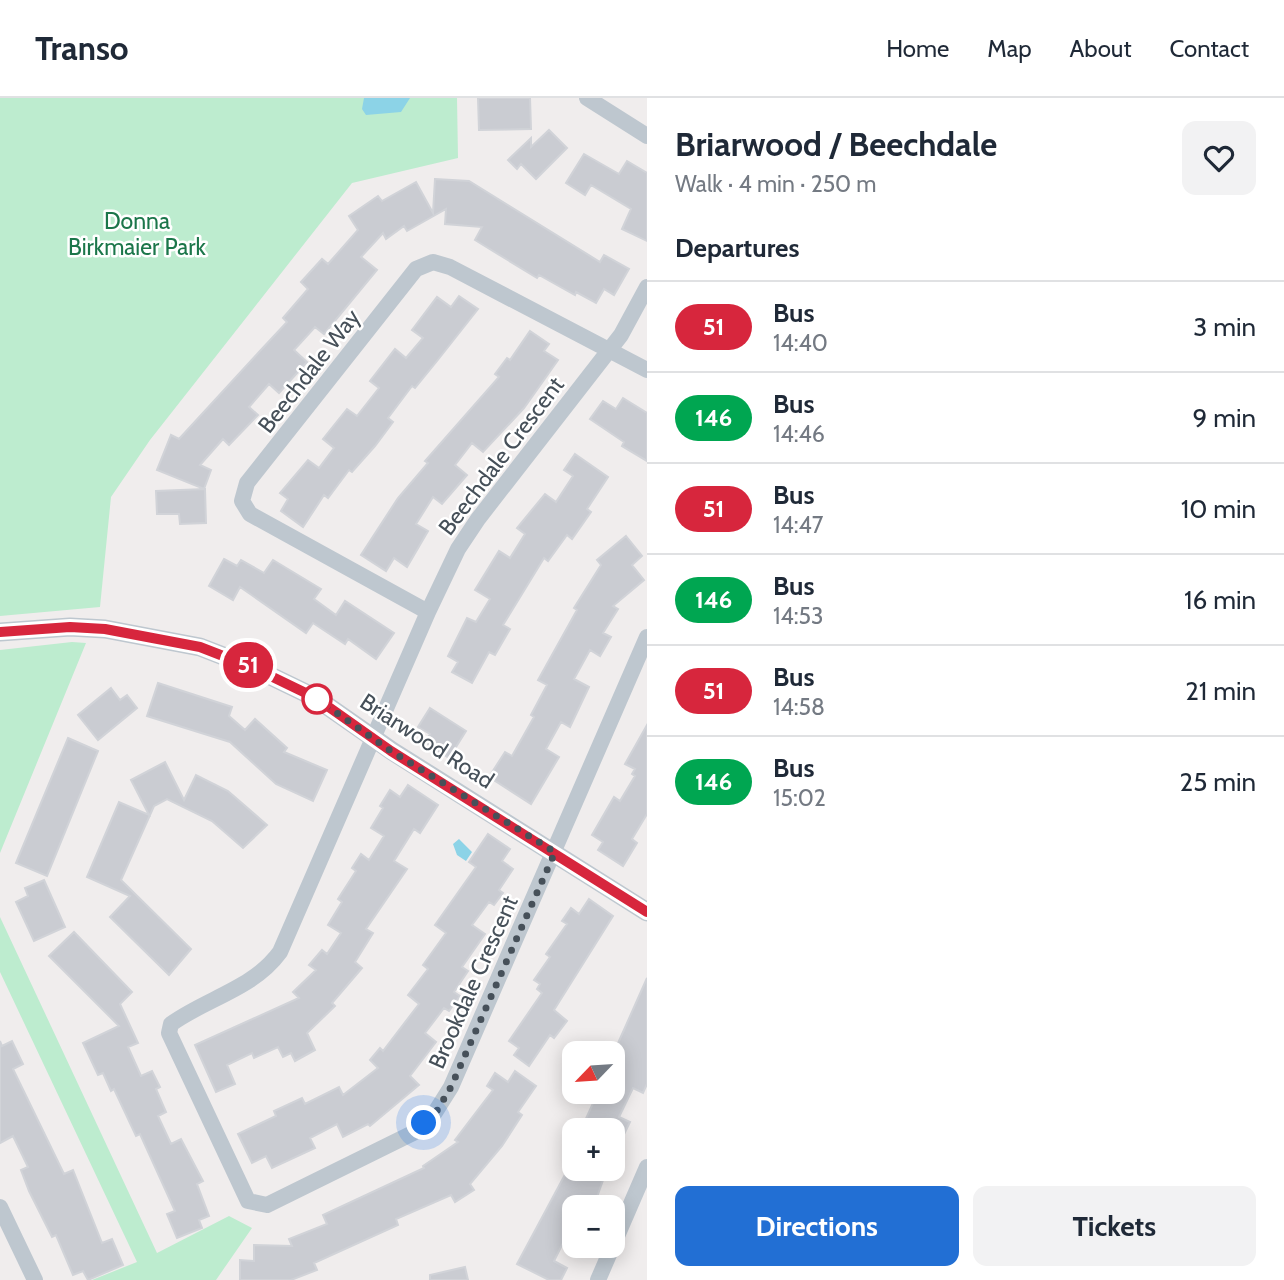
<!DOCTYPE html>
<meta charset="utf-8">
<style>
:root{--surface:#fff;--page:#f2f2f3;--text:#1f2937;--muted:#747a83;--line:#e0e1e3;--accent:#226fd4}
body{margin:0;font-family:Cabin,sans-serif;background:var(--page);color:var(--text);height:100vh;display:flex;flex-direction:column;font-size:26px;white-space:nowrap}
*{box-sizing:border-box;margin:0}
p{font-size:23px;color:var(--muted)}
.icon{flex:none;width:38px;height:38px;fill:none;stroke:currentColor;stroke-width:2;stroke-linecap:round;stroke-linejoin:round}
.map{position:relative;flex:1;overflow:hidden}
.details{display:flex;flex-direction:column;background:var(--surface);width:637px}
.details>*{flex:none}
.badge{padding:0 14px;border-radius:23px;font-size:24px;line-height:46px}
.needle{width:46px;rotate:245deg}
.buttons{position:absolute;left:562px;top:943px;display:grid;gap:14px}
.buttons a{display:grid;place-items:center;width:63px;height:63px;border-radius:14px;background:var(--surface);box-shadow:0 4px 18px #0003;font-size:35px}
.you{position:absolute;width:35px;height:35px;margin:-18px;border:5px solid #fff;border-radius:50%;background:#1a73e8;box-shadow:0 0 0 10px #1a73e833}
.map>.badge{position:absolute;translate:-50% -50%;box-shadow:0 0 0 4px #fff}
h2{padding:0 28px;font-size:26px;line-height:63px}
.round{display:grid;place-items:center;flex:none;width:74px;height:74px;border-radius:14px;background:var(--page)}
.summary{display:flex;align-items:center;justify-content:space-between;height:119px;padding:0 28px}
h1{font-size:33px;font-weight:800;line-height:52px}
.cta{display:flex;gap:14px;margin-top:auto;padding:14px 28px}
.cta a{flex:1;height:80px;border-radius:14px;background:var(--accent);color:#fff;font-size:28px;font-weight:800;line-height:80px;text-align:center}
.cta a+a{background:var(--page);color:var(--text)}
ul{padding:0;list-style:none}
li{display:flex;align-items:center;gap:21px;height:91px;padding:0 28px;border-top:2px solid var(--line)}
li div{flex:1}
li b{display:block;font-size:26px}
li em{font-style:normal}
li .badge{min-width:77px;font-weight:700;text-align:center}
header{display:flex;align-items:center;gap:42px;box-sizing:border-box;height:98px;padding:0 35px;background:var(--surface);border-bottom:2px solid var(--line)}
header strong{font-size:33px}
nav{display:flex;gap:38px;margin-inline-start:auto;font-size:24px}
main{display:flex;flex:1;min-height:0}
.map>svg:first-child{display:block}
</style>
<header>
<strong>Transo</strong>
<nav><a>Home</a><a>Map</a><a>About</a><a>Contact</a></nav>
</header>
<main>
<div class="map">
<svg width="647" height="1182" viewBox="0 0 647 1182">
<rect width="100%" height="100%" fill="#f0eded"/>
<path fill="#bdeccf" d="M 0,0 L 457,0 L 458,60 L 352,85 L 150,342 L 111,399 L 100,509 L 0,518 Z
M 72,544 L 86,545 L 0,755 L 0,552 Z
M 0,819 L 157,1155 L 229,1118 L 252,1130 L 216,1182 L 92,1182 L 137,1164 L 0,874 Z"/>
<path fill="#8cd3e7" d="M 364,0 L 410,0 L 401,14 L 366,17 L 362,11 Z
M 459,741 L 472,754 L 466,763 L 457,757 L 453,746 Z"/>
<path fill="#caccd2" stroke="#d1d3d8" stroke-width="2" d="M 478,0 L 530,0 L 531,31 L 479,32 Z
M 549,32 L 567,50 L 536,81 L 521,66 L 517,71 L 508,62 L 531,40 L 531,49 Z
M 584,56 L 619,76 L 627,63 L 647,75 L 647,143 L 622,131 L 631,111 L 591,87 L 585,97 L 566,85 Z
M 435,81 L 469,83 L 600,164 L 604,157 L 629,171 L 614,197 L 604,191 L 596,205 L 576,194 L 575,197 L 539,177 L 537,180 L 475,142 L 482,129 L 445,126 L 446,111 L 407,133 L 404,128 L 386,141 L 383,135 L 361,159 L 377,172 L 324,236 L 315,229 L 294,252 L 307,264 L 279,295 L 269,286 L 249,309 L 258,317 L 229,347 L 223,341 L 200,367 L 211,372 L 204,391 L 157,372 L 171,337 L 179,341 L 259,254 L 287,224 L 283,220 L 308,191 L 301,184 L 322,161 L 328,166 L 358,132 L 349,118 L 378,98 L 382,103 L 416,84 L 433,115 Z
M 459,198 L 478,211 L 437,263 L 415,290 L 412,288 L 388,320 L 393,324 L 375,348 L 352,374 L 349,372 L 328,400 L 324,397 L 303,429 L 281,413 L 288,401 L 280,395 L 308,362 L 319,370 L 334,350 L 323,341 L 347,311 L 357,318 L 379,290 L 370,283 L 395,251 L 406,260 L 423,240 L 412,232 L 437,199 L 451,209 Z
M 530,233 L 549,246 L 544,253 L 558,262 L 524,310 L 483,354 L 472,345 L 455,367 L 467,377 L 442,406 L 433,399 L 416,426 L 428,433 L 407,469 L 394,460 L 386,473 L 361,457 L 398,400 L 428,365 L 425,363 L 499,279 L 495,276 L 507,260 L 510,262 Z
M 623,300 L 647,315 L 647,363 L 622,348 L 624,344 L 590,321 L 603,303 L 616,311 Z
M 575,356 L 608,379 L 587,411 L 591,414 L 572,441 L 567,437 L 548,463 L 544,460 L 503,527 L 510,531 L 495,557 L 489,554 L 472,585 L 452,574 L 458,564 L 448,558 L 467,520 L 476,524 L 490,501 L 475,492 L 499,453 L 510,460 L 525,436 L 517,430 L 545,396 L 556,404 L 573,378 L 564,372 Z
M 205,391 L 206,425 L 180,426 L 179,416 L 157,416 L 156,393 Z
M 626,438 L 642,458 L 632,467 L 644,482 L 613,508 L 618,511 L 603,535 L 611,539 L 600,558 L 590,552 L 574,581 L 589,589 L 570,629 L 561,624 L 546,651 L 559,659 L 531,706 L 489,679 L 505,654 L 512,658 L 534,619 L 531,617 L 547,587 L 538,582 L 577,512 L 574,510 L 601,467 L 597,462 Z
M 224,461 L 237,468 L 241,462 L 264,475 L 273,462 L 321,491 L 314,501 L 336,517 L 345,503 L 394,535 L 376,561 L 348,541 L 345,546 L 313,525 L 306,535 L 240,489 L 233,502 L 209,488 Z
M 158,585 L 232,609 L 229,618 L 245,632 L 255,621 L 287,650 L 284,654 L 327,672 L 313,703 L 276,686 L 230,644 L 147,618 Z
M 111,590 L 120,602 L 127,597 L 137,610 L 98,642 L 78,617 Z
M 430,610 L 466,633 L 449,660 L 425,644 L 430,636 L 418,629 Z
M 647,627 L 647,716 L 632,741 L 637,745 L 623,768 L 598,752 L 603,744 L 592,737 L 614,699 L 620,703 L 635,678 L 632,676 L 635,671 L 625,666 Z
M 68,640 L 98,653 L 47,778 L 16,765 Z
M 165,664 L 184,702 L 196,677 L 228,693 L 267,727 L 243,750 L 212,723 L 167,701 L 154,708 L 121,782 L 191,851 L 169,877 L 110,819 L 130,798 L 87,779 L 119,704 L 149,717 L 131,682 Z
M 408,687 L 438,707 L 420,735 L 414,731 L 394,763 L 407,771 L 366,831 L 373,835 L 355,864 L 362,870 L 332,905 L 335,908 L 307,935 L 315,952 L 295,963 L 291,955 L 283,959 L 278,949 L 254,960 L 252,955 L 227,967 L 235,986 L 216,994 L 195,947 L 299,900 L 293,894 L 316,872 L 309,867 L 322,852 L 327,856 L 341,835 L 328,827 L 342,804 L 338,801 L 356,773 L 352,770 L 361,756 L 369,762 L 384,738 L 371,730 L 383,710 L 380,708 L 390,692 L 400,699 Z
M 488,736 L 510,751 L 502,763 L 513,771 L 499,792 L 503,795 L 494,807 L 489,804 L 472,827 L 485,836 L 462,869 L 468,873 L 454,894 L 460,898 L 449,913 L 444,910 L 425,935 L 436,944 L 410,978 L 419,987 L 370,1028 L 368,1026 L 343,1039 L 337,1026 L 310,1040 L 315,1050 L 272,1070 L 266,1058 L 252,1065 L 238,1036 L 276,1018 L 274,1013 L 302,1000 L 305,1006 L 339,989 L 343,997 L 378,970 L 370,962 L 380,950 L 383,953 L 419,906 L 408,897 L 428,871 L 423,867 L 446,835 L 435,827 L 476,769 L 469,764 Z
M 44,782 L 65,829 L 34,843 L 16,804 L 28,798 L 25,790 Z
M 589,801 L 613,818 L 554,912 L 567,923 L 554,940 L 550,937 L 529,968 L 514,957 L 519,950 L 509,943 L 542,895 L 537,891 L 540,886 L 534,882 L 550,859 L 546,856 L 567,826 L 562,823 L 571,810 L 579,816 Z
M 74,834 L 132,894 L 120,906 L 138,945 L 128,949 L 141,978 L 152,973 L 160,989 L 156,991 L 166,1014 L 158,1018 L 171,1046 L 181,1041 L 203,1083 L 197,1086 L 209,1118 L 199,1122 L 202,1130 L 177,1140 L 167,1116 L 175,1113 L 140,1036 L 136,1038 L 114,991 L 111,993 L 103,975 L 98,977 L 83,945 L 119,928 L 49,858 Z
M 647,880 L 647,986 L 643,995 L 633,990 L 619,1019 L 630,1024 L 612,1061 L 612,1032 L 585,1032 L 588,1027 L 584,1025 L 598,994 L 612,994 L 612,964 L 618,953 L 615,952 Z
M 0,943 L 2,948 L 12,943 L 23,966 L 13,971 L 64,1076 L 73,1072 L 102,1145 L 112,1141 L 123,1167 L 88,1182 L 83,1173 L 73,1177 L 56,1137 L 52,1139 L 29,1093 L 21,1072 L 28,1069 L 13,1038 L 0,1045 Z
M 515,973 L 536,988 L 518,1014 L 522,1017 L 502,1048 L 470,1086 L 474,1092 L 455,1104 L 451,1097 L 396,1121 L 398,1127 L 314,1165 L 317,1172 L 291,1182 L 240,1182 L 240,1162 L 254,1163 L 254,1147 L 292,1148 L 289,1141 L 327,1126 L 323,1117 L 424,1070 L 423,1068 L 458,1044 L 455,1042 L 493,992 L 487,988 L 495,975 L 508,984 Z
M 568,1071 L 607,1071 L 593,1110 L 574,1101 L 574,1135 L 569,1133 L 554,1163 L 567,1170 L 561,1182 L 549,1182 L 517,1166 Z
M 465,1169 L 468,1182 L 430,1182 L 430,1177 Z"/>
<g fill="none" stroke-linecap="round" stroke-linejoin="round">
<path stroke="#bec7cf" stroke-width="16" d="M 587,0 L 647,38
M 647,189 L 621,237 L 478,421 L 458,451 L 428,514 L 280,854 C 253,891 207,900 171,926 L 169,935 L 248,1103 L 267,1107 L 413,1035 L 434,1016 L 451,989 L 647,539
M 428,514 L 250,416 L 242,403 L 247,385 L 416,171 L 433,164 L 450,169 L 647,272
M 0,1109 L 35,1182
M 598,1182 L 647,1069"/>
<path stroke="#bec7cf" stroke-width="19" d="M 0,534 L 70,529 L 105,531 L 200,549 L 254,570 L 316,600 L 392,653 L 647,814"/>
</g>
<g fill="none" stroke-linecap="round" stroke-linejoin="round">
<defs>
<path id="line" d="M 0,534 L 70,529 L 105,531 L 200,549 L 254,570 L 316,600 L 391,653 L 647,814"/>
</defs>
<use href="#line" stroke="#fff" stroke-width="16"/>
<use href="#line" stroke="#d7263d" stroke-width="10"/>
<path stroke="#465059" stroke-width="7" stroke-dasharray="0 12.6" d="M 317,601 L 391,653 L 555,754 L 451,989 L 435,1016 L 424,1025"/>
</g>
<circle fill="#fff" stroke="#d7263d" stroke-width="3.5" cx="317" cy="601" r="14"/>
<g text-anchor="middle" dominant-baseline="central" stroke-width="5" stroke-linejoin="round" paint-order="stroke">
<g font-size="23" fill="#1b764a" stroke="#fff">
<text x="137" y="123">Donna<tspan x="137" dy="26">Birkmaier Park</tspan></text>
</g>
<g font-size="23" fill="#465059" stroke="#fff">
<text transform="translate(309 273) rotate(-52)">Beechdale Way</text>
<text transform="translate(501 358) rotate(-53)">Beechdale Crescent</text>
<text transform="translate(427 643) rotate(33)">Briarwood Road</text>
<text transform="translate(473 884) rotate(-66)">Brookdale Crescent</text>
</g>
</g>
</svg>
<div class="buttons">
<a><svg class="needle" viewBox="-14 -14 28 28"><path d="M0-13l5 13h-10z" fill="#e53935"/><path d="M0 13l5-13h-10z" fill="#747a83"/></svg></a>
<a>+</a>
<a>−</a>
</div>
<div class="you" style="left:424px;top:1025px"></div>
<b class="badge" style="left:248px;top:567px;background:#d7263d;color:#fff">51</b>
</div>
<section class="details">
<div class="summary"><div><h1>Briarwood / Beechdale</h1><p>Walk · 4 min · 250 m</p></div><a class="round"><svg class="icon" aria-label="heart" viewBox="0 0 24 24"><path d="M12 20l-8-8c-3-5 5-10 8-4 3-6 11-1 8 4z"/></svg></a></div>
<h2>Departures</h2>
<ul>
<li><span class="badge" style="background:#d7263d;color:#fff">51</span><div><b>Bus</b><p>14:40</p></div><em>3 min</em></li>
<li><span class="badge" style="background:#00a651;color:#fff">146</span><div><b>Bus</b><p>14:46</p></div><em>9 min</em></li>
<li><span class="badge" style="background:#d7263d;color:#fff">51</span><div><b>Bus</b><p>14:47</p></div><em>10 min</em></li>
<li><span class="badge" style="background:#00a651;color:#fff">146</span><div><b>Bus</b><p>14:53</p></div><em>16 min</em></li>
<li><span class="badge" style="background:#d7263d;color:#fff">51</span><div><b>Bus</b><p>14:58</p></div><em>21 min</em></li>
<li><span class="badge" style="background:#00a651;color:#fff">146</span><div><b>Bus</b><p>15:02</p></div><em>25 min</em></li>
</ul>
<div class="cta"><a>Directions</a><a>Tickets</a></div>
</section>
</main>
